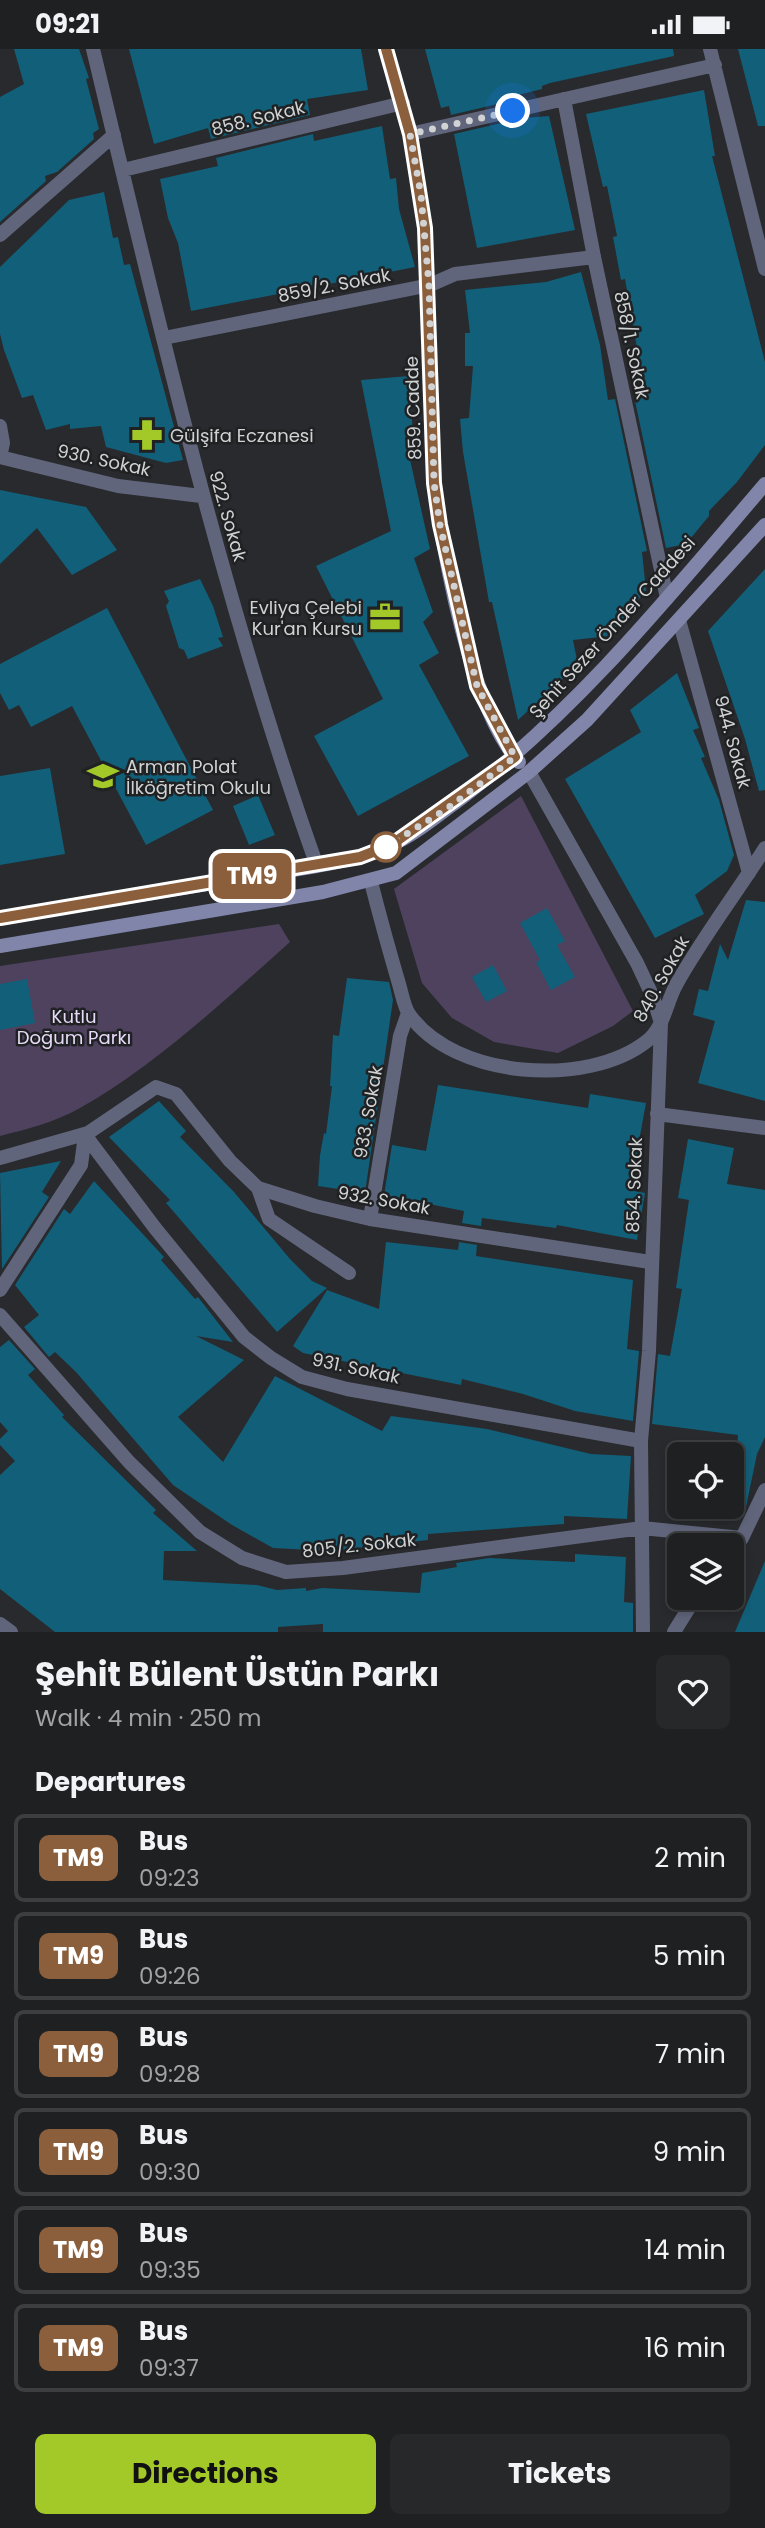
<!DOCTYPE html>
<meta charset="utf-8">
<style>
:root{--surface:#1e2022;--page:#26282a;--text:#f1f3f6;--muted:#a1a3a5;--line:#3c3e40;--accent:#a2c928}
body{margin:0;font-family:Poppins,sans-serif;background:var(--page);color:var(--text);height:100vh;display:flex;flex-direction:column;font-size:26px;white-space:nowrap}
*{box-sizing:border-box;margin:0}
p{font-size:23px;color:var(--muted)}
.icon{flex:none;width:38px;height:38px;fill:none;stroke:currentColor;stroke-width:2;stroke-linecap:round;stroke-linejoin:round}
.map{position:relative;height:1583px;overflow:hidden}
.panel{display:flex;flex-direction:column;background:var(--surface);flex:1}
.panel>*{flex:none}
.badge{padding:0 14px;border-radius:10px;font-size:24px;line-height:46px}
.tools{position:absolute;left:667px;top:1393px;display:grid;gap:14px}
.tools a{display:grid;place-items:center;width:77px;height:77px;border-radius:10px;background:var(--surface);box-shadow:0 4px 10px #0003,0 0 0 2px var(--line);font-size:35px}
.you{position:absolute;width:35px;height:35px;margin:-18px;border:5px solid #fff;border-radius:50%;background:#1a73e8;box-shadow:0 0 0 10px #1a73e833}
.map>.badge{position:absolute;translate:-50% -50%;box-shadow:0 0 0 4px #fff}
h2{padding:0 35px;font-size:26px;line-height:63px}
.round{display:grid;place-items:center;flex:none;width:74px;height:74px;border-radius:10px;background:var(--page)}
.overview{display:flex;align-items:center;justify-content:space-between;height:119px;padding:0 35px}
h1{font-size:33px;font-weight:700;line-height:52px}
.cta{display:flex;gap:14px;margin-top:auto;padding:14px 35px}
.cta a{flex:1;height:80px;border-radius:10px;background:var(--accent);color:#111;font-size:28px;font-weight:700;line-height:80px;text-align:center}
.cta a+a{background:var(--page);color:var(--text)}
ul{padding:0;list-style:none}
li{display:flex;align-items:center;gap:21px;height:88px;margin:0 14px 10px;padding:0 21px;border:4px solid var(--line);border-radius:10px}
li div{flex:1}
li b{display:block;font-size:26px}
li em{font-style:normal}
li .badge{min-width:77px;font-weight:700;text-align:center}
.status{display:flex;justify-content:space-between;align-items:center;height:49px;padding:0 35px;background:var(--surface);direction:ltr}
.status svg{height:19px;fill:currentColor}
.map>svg:first-child{display:block}
</style>
<div class="status"><b>09:21</b><svg viewBox="0 0 49 12"><path d="M0 12V9h3v3zM5 12V6h3v6zM10 12V3h3v9zM15 12V0h3v12zM26 1h20v11H26zM47 4h2v5h-2z"/></svg></div>
<div class="map">
<svg width="765" height="1583" viewBox="0 0 765 1583">
<rect width="100%" height="100%" fill="#282a2d"/>
<path fill="#4f425f" d="M 521,747 L 633,962 L 613,977 L 558,1004 L 494,993 L 452,969 L 422,934 L 394,840 Z
M 279,875 L 290,893 C 226,950 155,1017 80,1059 C 55,1073 28,1080 0,1087 L 0,917 Z"/>
<path fill="#125f79" d="M 14,0 L 79,0 L 89,29 L 86,30 L 99,80 L 93,84 L 94,90 L 57,123 L 45,127 L 46,132 L 0,173 L 0,48 L 24,35 Z
M 129,0 L 361,0 L 368,41 L 307,50 L 310,66 L 211,90 L 208,79 L 154,95 Z
M 425,0 L 673,0 L 674,7 L 550,34 L 542,37 L 542,40 L 518,46 L 519,50 L 451,66 L 449,57 L 441,59 Z
M 738,0 L 765,0 L 765,77 L 758,77 Z
M 704,41 L 715,107 L 712,107 L 765,313 L 765,396 L 737,433 L 709,462 L 709,467 L 686,495 L 666,499 L 634,347 L 645,345 L 625,230 L 621,231 L 613,188 L 617,187 L 607,137 L 603,138 L 586,65 Z
M 549,67 L 575,181 L 477,199 L 454,85 L 523,69 Z
M 382,77 L 390,130 L 396,129 L 399,160 L 415,218 L 191,262 L 178,194 L 168,169 L 160,130 L 218,117 L 216,109 L 313,85 L 314,92 Z
M 104,143 L 113,189 L 118,188 L 124,216 L 130,215 L 183,411 L 166,414 L 106,398 L 101,377 L 70,380 L 70,375 L 46,381 L 33,346 L 22,349 L 4,301 L 0,285 L 0,218 L 69,151 Z
M 581,223 L 600,296 L 608,351 L 615,350 L 647,502 L 642,503 L 646,541 L 609,587 L 573,591 L 578,616 L 518,671 L 492,553 L 489,553 L 463,403 L 460,370 L 469,369 L 473,317 L 465,317 L 465,284 L 470,284 L 465,241 L 546,233 Z
M 409,327 L 413,386 L 405,388 L 430,500 L 414,509 L 433,563 L 423,573 L 439,604 L 419,616 L 469,707 L 358,767 L 314,687 L 383,650 L 316,517 L 391,482 L 361,331 Z
M 0,441 L 86,458 L 117,501 L 72,526 L 37,479 L 0,515 Z
M 765,520 L 765,741 L 759,742 L 745,690 L 708,582 Z
M 200,530 L 213,557 L 223,588 L 218,589 L 223,597 L 188,610 L 184,601 L 179,599 L 166,557 L 169,552 L 164,542 Z
M 107,559 L 213,761 L 146,796 L 72,657 L 31,678 L 19,656 L 9,661 L 0,644 L 0,615 Z
M 677,624 L 699,679 L 693,681 L 705,708 L 701,709 L 719,751 L 734,806 L 727,822 L 695,846 L 704,865 L 655,889 L 565,730 L 641,683 L 630,661 Z
M 50,719 L 65,805 L 0,816 L 0,727 Z
M 258,746 L 275,786 L 249,796 L 233,757 Z
M 746,851 L 765,853 L 765,1052 L 698,1034 L 715,972 L 693,966 L 699,940 L 708,942 L 720,895 L 728,911 Z
M 547,859 L 565,892 L 557,896 L 575,928 L 551,941 L 536,913 L 540,911 L 520,874 Z
M 493,916 L 507,942 L 486,953 L 472,928 Z
M 347,929 L 389,933 L 393,951 L 365,1144 L 318,1137 L 320,1106 L 324,1084 L 326,1085 L 332,1037 L 330,1037 L 333,986 L 339,987 Z
M 27,930 L 35,974 L 0,981 L 0,935 Z
M 438,1036 L 588,1059 L 590,1045 L 646,1054 L 630,1141 L 645,1144 L 637,1191 L 557,1176 L 556,1179 L 482,1169 L 481,1177 L 462,1174 L 464,1162 L 384,1146 L 392,1096 L 426,1102 Z
M 159,1052 L 186,1082 L 180,1088 L 234,1143 L 290,1210 L 312,1232 L 327,1239 L 277,1283 L 173,1162 L 166,1154 L 170,1151 L 109,1088 Z
M 688,1090 L 734,1099 L 727,1135 L 765,1141 L 765,1388 L 757,1405 L 746,1458 L 732,1455 L 732,1412 L 736,1412 L 738,1386 L 652,1375 L 658,1305 L 670,1307 L 682,1240 L 676,1239 L 689,1151 L 678,1149 Z
M 61,1112 L 42,1143 L 49,1148 L 2,1220 L 0,1124 Z
M 94,1132 L 164,1208 L 161,1211 L 195,1250 L 198,1248 L 233,1293 L 196,1287 L 244,1311 L 178,1368 L 223,1413 L 275,1327 L 382,1382 L 391,1367 L 487,1380 L 591,1405 L 631,1407 L 627,1470 L 564,1467 L 564,1475 L 428,1485 L 428,1491 L 330,1502 L 273,1499 L 232,1476 L 173,1436 L 76,1323 L 55,1303 L 49,1308 L 24,1278 L 39,1266 L 15,1236 L 64,1160 L 70,1165 Z
M 386,1193 L 458,1201 L 459,1193 L 477,1196 L 476,1207 L 633,1231 L 627,1300 L 639,1302 L 633,1372 L 575,1362 L 523,1345 L 462,1330 L 461,1336 L 303,1304 L 293,1297 L 327,1241 L 379,1260 Z
M 9,1291 L 35,1320 L 28,1326 L 64,1366 L 62,1368 L 156,1461 L 153,1464 L 197,1502 L 164,1502 L 163,1531 L 257,1536 L 277,1541 L 306,1539 L 306,1542 L 322,1539 L 420,1544 L 422,1524 L 457,1518 L 456,1514 L 489,1509 L 575,1513 L 575,1505 L 626,1508 L 624,1553 L 633,1554 L 633,1583 L 323,1583 L 323,1575 L 278,1578 L 278,1583 L 55,1583 L 0,1540 L 0,1426 L 15,1412 L 0,1396 L 0,1390 L 8,1382 L 0,1373 L 0,1298 Z
M 765,1512 L 765,1583 L 735,1583 Z"/>
<g fill="none" stroke-linecap="round" stroke-linejoin="round">
<path stroke="#61657b" stroke-width="14" d="M 93,0 C 159,275 222,550 317,817
M 710,0 L 765,220
M 564,50 L 594,208 L 667,549
M 410,85 L 715,16
M 123,121 L 403,54
M 0,186 L 114,86
M 164,289 L 430,236 L 455,225 L 594,208
M 0,377 L 3,394 L 0,408
M 0,408 L 118,437 L 201,447
M 679,571 L 749,824
M 529,723 L 637,914 L 653,948 L 661,974 L 649,1302 L 641,1392 L 643,1583
M 371,833 C 380,868 389,901 399,935 C 402,945 404,958 409,965 C 454,1030 588,1039 647,992 C 664,979 666,954 676,936 C 702,889 736,845 765,799
M 657,1065 L 765,1079
M 85,1086 L 155,1179 L 244,1288 L 271,1309 L 302,1328 L 347,1340 L 641,1392
M 0,1109 L 88,1084
M 258,1139 L 269,1170 L 349,1224
M 370,1170 L 400,987 L 408,964
M 0,1241 L 81,1116 L 85,1086 L 156,1038 L 176,1045 L 230,1112 L 258,1139 L 315,1157 L 370,1170 L 650,1213
M 0,1266 L 129,1413 L 200,1483 L 242,1509 L 286,1523 L 343,1519 L 642,1479 L 742,1489
M 732,1502 L 742,1489 L 765,1441
M 0,1575 L 11,1583
M 674,1583 L 695,1549"/>
<path stroke="#8085a9" stroke-width="14" d="M 386,0 L 410,85 L 425,179 L 434,434 C 444,508 470,658 519,713
M 0,869 L 317,817 C 342,812 366,807 389,797 C 415,786 441,764 464,747 C 579,659 671,545 765,435
M 0,897 L 323,843 L 396,824 L 529,723 L 587,671 L 765,476"/>
</g>
<g fill="none" stroke-linecap="round" stroke-linejoin="round">
<defs>
<path id="line" d="M 0,869 L 360,808 L 391,796 L 515,708 L 477,637 L 440,476 L 434,434 L 425,179 L 410,85 L 386,0"/>
</defs>
<use href="#line" stroke="#fff" stroke-width="16"/>
<use href="#line" stroke="#8b5e3c" stroke-width="10"/>
<path stroke="#d0d2d3" stroke-width="7" stroke-dasharray="0 12.6" d="M 386,798 L 448,759 L 515,708 L 477,637 L 440,476 L 434,434 L 429,236 L 421,146 L 410,85 L 513,62"/>
</g>
<defs>
<symbol id="pharmacy-bare" viewBox="-9 -9 18 18"><path d="M-2-6h4v4h4v4h-4v4h-4v-4h-4v-4h4Z" fill="#a2c928" stroke="#1f2123" stroke-width="2.5" paint-order="stroke"/></symbol>
<symbol id="office-bare" viewBox="-9 -9 18 18"><path d="M-6-3h4V-5.5h4V-3h4V5H-6ZM-1-4.5V-3h2v-1.5ZM-6 0V1H6V0Z" fill="#a2c928" stroke="#1f2123" stroke-width="2.5" paint-order="stroke"/></symbol>
<symbol id="school-bare" viewBox="-9 -9 18 18"><path d="M0-5L7-2L0 1L-7-2ZM-4 1L0 2.5L4 1V4Q0 6-4 4Z" fill="#a2c928" stroke="#1f2123" stroke-width="2.5" paint-order="stroke"/></symbol>
</defs>
<g fill-rule="evenodd">
<use href="#pharmacy-bare" x="125" y="364" width="44" height="44"/>
<use href="#office-bare" x="363" y="546" width="44" height="44"/>
<use href="#school-bare" x="81" y="705" width="44" height="44"/>
</g>
<circle fill="#fff" stroke="#8b5e3c" stroke-width="3.5" cx="386" cy="798" r="14"/>
<g text-anchor="middle" dominant-baseline="central" stroke-width="5" stroke-linejoin="round" paint-order="stroke">
<g font-size="18" fill="#d0d2d3" stroke="#1f2123">
<text transform="translate(258 69) rotate(-14)">858. Sokak</text>
<text transform="translate(334 236) rotate(-11)">859/2. Sokak</text>
<text transform="translate(632 296) rotate(78)">858/1. Sokak</text>
<text transform="translate(413 359) rotate(-92)">859. Cadde</text>
<text transform="translate(104 411) rotate(12)">930. Sokak</text>
<text transform="translate(228 467) rotate(74)">922. Sokak</text>
<text transform="translate(612 578) rotate(-48)">Şehit Sezer Önder Caddesi</text>
<text transform="translate(733 693) rotate(75)">944. Sokak</text>
<text transform="translate(661 930) rotate(-61)">840. Sokak</text>
<text transform="translate(368 1063) rotate(-80)">933. Sokak</text>
<text transform="translate(634 1136) rotate(-88)">854. Sokak</text>
<text transform="translate(384 1151) rotate(10)">932. Sokak</text>
<text transform="translate(356 1319) rotate(12)">931. Sokak</text>
<text transform="translate(359 1496) rotate(-6)">805/2. Sokak</text>
</g>
<g font-size="18" fill="#d0d2d3" stroke="#1f2123" text-anchor="start">
<text x="170" y="386">Gülşifa Eczanesi</text>
<text x="362" y="558" text-anchor="end">Evliya Çelebi<tspan x="362" dy="21">Kur'an Kursu</tspan></text>
<text x="126" y="717">Arman Polat<tspan x="126" dy="21">İlköğretim Okulu</tspan></text>
</g>
<g font-size="18" fill="#e7daf9" stroke="#1f2123">
<text x="74" y="967">Kutlu<tspan x="74" dy="21">Doğum Parkı</tspan></text>
</g>
</g>
</svg>
<div class="tools">
<a><svg class="icon" aria-label="locate" viewBox="0 0 24 24"><circle cx="12" cy="12" r="6"/><path d="M12 2v4M12 18v4M2 12h4M18 12h4"/></svg></a>
<a><svg class="icon" aria-label="layers" viewBox="0 0 24 24"><path d="M12 4l9 5-9 5-9-5zM3 14l9 5 9-5"/></svg></a>
</div>
<div class="you" style="left:513px;top:62px"></div>
<b class="badge" style="left:252px;top:827px;background:#8b5e3c;color:#fff">TM9</b>
</div>
<section class="panel">
<div class="overview"><div><h1>Şehit Bülent Üstün Parkı</h1><p>Walk · 4 min · 250 m</p></div><a class="round"><svg class="icon" aria-label="heart" viewBox="0 0 24 24"><path d="M12 20l-8-8c-3-5 5-10 8-4 3-6 11-1 8 4z"/></svg></a></div>
<h2>Departures</h2>
<ul>
<li><span class="badge" style="background:#8b5e3c;color:#fff">TM9</span><div><b>Bus</b><p>09:23</p></div><em>2 min</em></li>
<li><span class="badge" style="background:#8b5e3c;color:#fff">TM9</span><div><b>Bus</b><p>09:26</p></div><em>5 min</em></li>
<li><span class="badge" style="background:#8b5e3c;color:#fff">TM9</span><div><b>Bus</b><p>09:28</p></div><em>7 min</em></li>
<li><span class="badge" style="background:#8b5e3c;color:#fff">TM9</span><div><b>Bus</b><p>09:30</p></div><em>9 min</em></li>
<li><span class="badge" style="background:#8b5e3c;color:#fff">TM9</span><div><b>Bus</b><p>09:35</p></div><em>14 min</em></li>
<li><span class="badge" style="background:#8b5e3c;color:#fff">TM9</span><div><b>Bus</b><p>09:37</p></div><em>16 min</em></li>
</ul>
<div class="cta"><a>Directions</a><a>Tickets</a></div>
</section>
